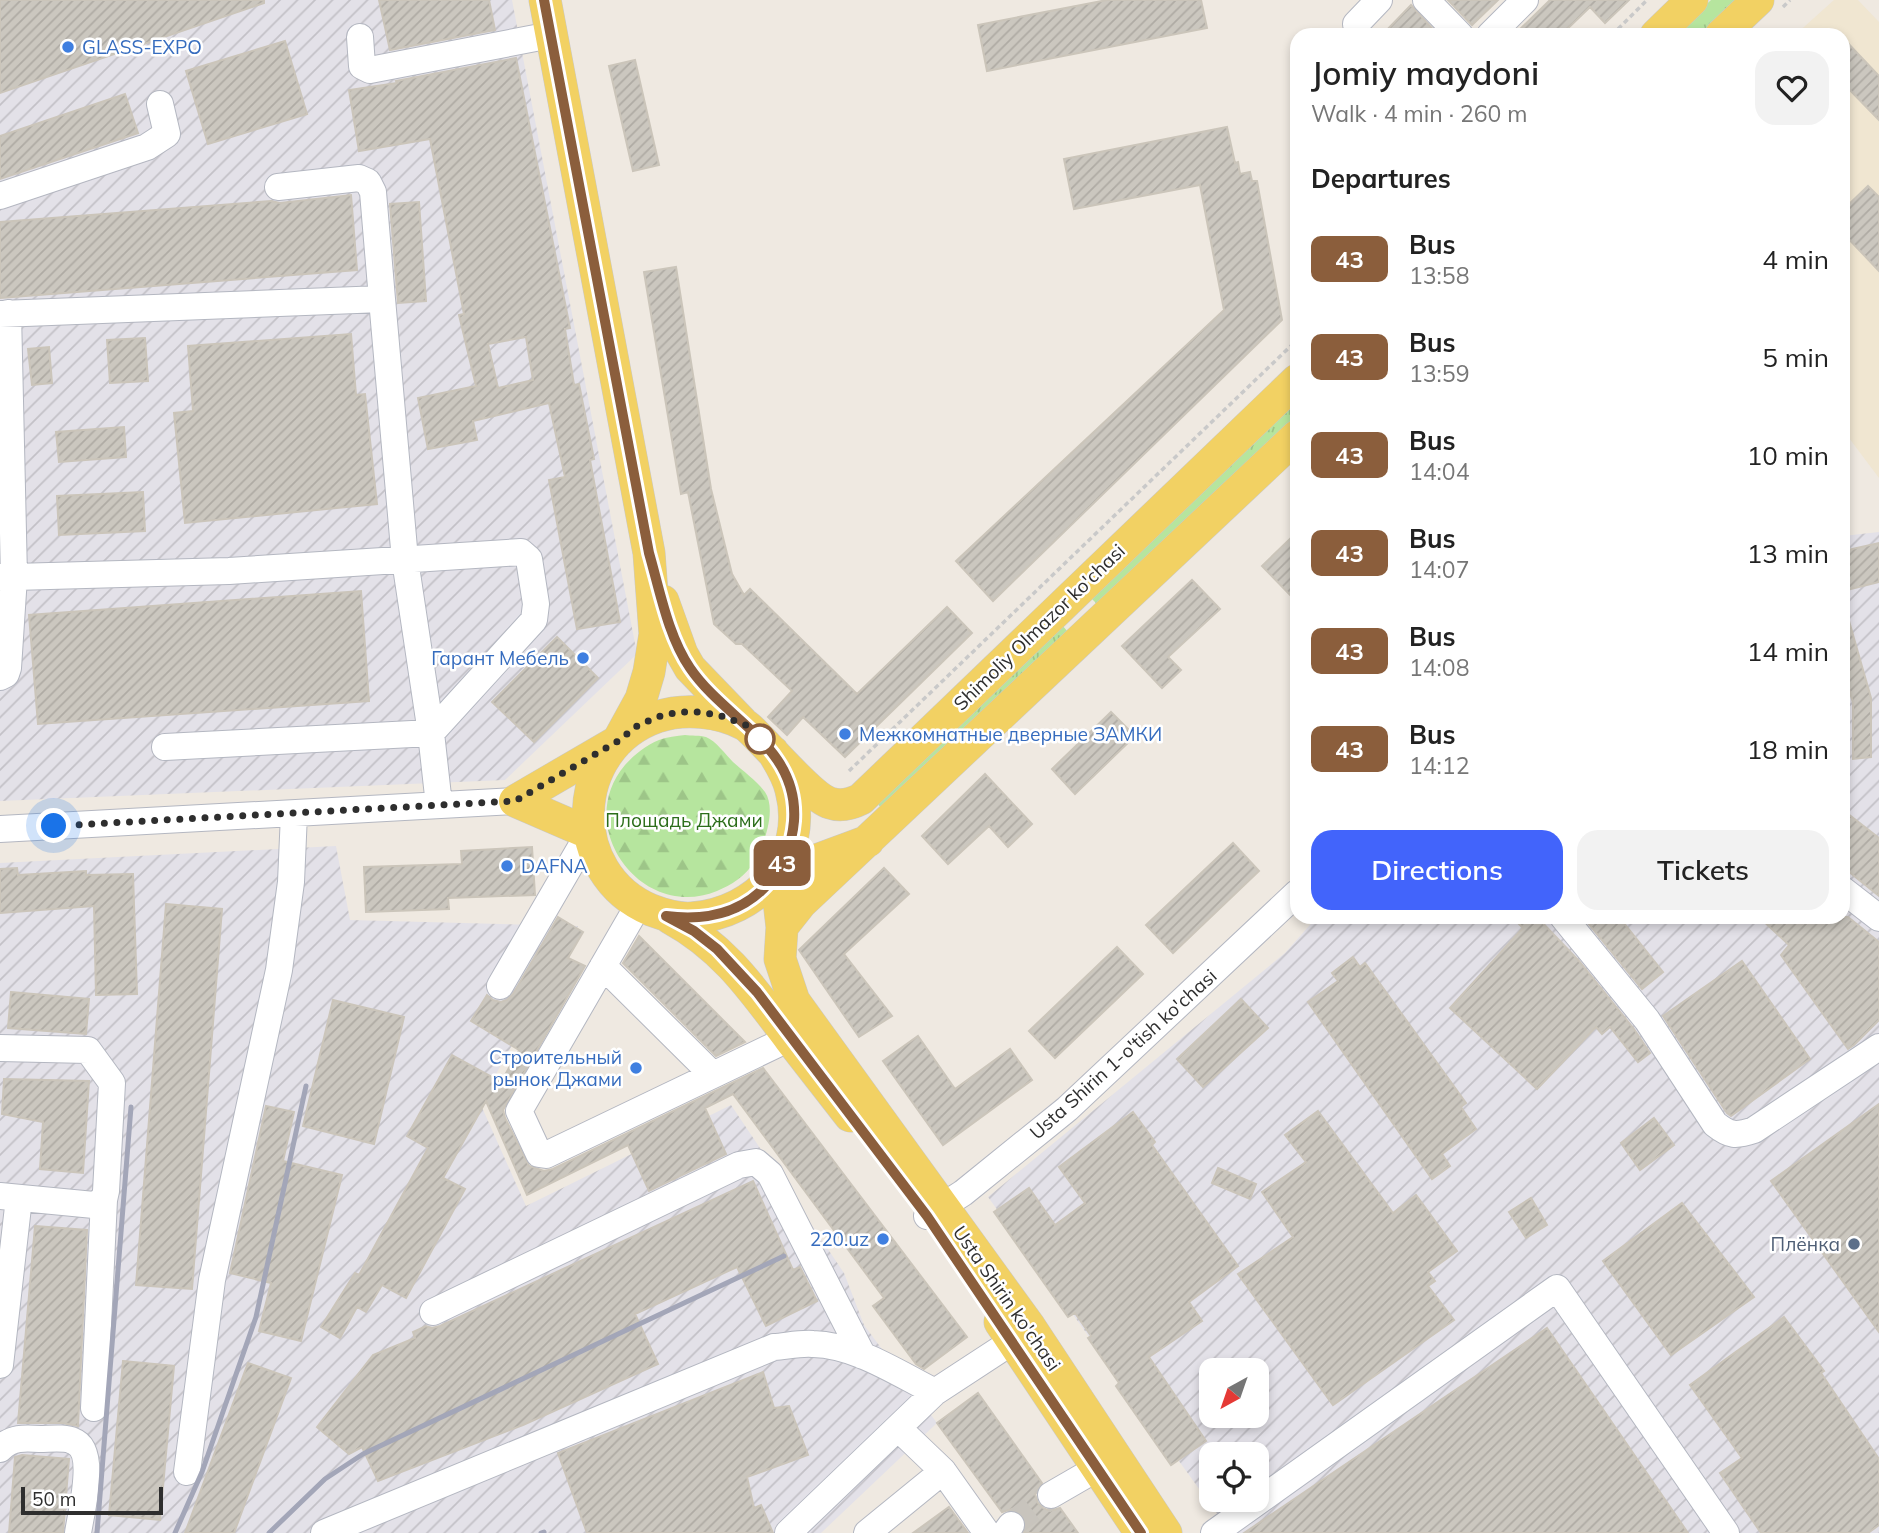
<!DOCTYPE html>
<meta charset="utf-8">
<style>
:root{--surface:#fff;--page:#f2f2f2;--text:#222;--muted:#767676;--accent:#4264fb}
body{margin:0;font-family:Mulish,sans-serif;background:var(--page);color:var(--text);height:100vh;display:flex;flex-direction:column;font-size:26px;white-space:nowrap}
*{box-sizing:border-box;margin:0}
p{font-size:23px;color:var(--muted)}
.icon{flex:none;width:38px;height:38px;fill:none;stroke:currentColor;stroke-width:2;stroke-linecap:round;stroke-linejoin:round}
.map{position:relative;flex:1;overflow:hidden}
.panel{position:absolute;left:1290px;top:28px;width:560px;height:896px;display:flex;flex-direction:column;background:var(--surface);border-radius:21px;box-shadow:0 4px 10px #0003}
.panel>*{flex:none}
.badge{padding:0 14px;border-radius:10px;font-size:24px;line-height:46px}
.needle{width:46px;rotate:220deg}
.controls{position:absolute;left:1199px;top:1358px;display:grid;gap:14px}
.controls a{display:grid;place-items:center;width:70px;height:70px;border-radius:14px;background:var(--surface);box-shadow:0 4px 10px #0003;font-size:35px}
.scale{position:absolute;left:21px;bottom:18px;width:142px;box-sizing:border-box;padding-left:7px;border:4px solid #2e2e2e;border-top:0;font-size:19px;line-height:24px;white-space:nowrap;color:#2e2e2e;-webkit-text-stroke:5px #fff;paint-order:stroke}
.you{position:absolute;width:35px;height:35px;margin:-18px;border:5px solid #fff;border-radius:50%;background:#1a73e8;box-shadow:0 0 0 10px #1a73e833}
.map>.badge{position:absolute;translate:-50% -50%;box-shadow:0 0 0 4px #fff}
h2{padding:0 21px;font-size:26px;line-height:63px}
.round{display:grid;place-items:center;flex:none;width:74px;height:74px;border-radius:21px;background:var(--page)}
.head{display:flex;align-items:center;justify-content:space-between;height:119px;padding:0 21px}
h1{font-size:33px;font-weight:600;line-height:52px}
.cta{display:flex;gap:14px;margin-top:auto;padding:14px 21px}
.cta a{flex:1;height:80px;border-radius:21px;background:var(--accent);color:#fff;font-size:28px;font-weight:600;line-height:80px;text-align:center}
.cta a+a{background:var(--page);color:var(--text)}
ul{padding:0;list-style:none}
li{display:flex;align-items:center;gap:21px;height:98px;padding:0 21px}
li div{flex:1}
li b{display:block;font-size:26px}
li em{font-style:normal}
li .badge{min-width:77px;font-weight:700;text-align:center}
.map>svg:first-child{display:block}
</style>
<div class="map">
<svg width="1879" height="1533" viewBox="0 0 1879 1533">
<defs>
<pattern id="industrial-furrows" width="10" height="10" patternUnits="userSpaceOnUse" patternTransform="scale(1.75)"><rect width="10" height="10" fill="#e3e1e8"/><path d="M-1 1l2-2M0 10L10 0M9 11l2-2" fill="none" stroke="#c3c1c7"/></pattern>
<pattern id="grass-tufts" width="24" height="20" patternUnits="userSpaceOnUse" patternTransform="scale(1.75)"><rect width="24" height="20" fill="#b6e59e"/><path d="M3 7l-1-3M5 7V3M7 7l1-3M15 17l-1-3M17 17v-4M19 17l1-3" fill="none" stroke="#9dc588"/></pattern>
<pattern id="forest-firs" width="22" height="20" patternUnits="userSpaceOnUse" patternTransform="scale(1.75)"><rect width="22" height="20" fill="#b6e59e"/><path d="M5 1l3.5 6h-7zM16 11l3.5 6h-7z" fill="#9dc588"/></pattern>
<pattern id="building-hatch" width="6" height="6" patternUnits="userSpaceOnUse" patternTransform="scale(1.75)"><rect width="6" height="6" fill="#cbc7bf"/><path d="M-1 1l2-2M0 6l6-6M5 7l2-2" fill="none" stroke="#afaba4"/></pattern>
</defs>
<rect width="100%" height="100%" fill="#efe9e1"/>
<path fill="url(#industrial-furrows)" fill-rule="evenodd" d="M 0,0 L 512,0 L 637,654 L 505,780 L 0,801 Z
M 1879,532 L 1879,1533 L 1231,1533 L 988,1197 L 1285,953 L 1317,917 L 1843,917 L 1843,536 ZM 1211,1370 L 1256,1370 L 1256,1416 L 1211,1416 ZM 1211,1454 L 1256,1454 L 1256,1500 L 1211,1500 Z
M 336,846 L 350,920 L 578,926 L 480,1103 L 526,1206 L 731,1105 L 844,1273 L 864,1325 L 937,1423 L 821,1533 L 0,1533 L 0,863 Z"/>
<path fill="#f0e6d1" d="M 1834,0 L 1858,0 L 1879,22 L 1879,478 L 1843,430 L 1843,35 L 1795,35 Z"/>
<path fill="url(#grass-tufts)" d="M 1711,0 L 1736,0 L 1699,35 L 1674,35 Z
M 1297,396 L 1297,417 L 1099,606 L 1089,596 Z
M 1062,625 L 1068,632 L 883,810 L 875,801 Z"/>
<path fill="url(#forest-firs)" d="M 685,735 C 691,736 700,735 706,737 C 716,741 726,755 733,762 C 743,771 757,781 765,792 C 777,810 764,845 754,862 C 746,876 731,885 717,891 C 642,922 572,827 625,765 C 634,755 646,745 659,740 C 667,737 677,736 685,735 Z"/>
<path fill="url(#building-hatch)" stroke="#cbc5ba" stroke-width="2" fill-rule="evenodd" d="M 0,0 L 264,0 L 264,3 L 0,93 Z
M 379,0 L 489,0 L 495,30 L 390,50 Z
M 1107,0 L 1201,0 L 1207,28 L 987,71 L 978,25 Z
M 1448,0 L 1498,0 L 1472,25 Z
M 1550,0 L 1629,0 L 1605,23 L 1590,7 L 1561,35 L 1514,35 Z
M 1411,5 L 1438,35 L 1382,35 Z
M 1843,38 L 1879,76 L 1879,120 L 1843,83 Z
M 285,41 L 307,114 L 208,144 L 186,71 Z
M 516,58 L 570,328 L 565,329 L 574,385 L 579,384 L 594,459 L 590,460 L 620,622 L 577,629 L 549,480 L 565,477 L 549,403 L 473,421 L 477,440 L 428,449 L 418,398 L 476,386 L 459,315 L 464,314 L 430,139 L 359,151 L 349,90 L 397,83 L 396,81 ZM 526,337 L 533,380 L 498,388 L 488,344 Z
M 635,60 L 659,165 L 633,171 L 609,66 Z
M 125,94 L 138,133 L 0,179 L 0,136 Z
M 1227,127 L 1235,163 L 1238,162 L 1240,174 L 1250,172 L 1252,181 L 1257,181 L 1282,320 L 993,601 L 956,561 L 1224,310 L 1200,185 L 1074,209 L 1064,159 Z
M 1868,186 L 1879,197 L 1879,271 L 1843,233 L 1843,210 Z
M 351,195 L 357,270 L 0,298 L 0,222 L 271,201 L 280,203 Z
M 419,202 L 426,301 L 398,303 L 390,204 Z
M 676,267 L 711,489 L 732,574 L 744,595 L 750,589 L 857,694 L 947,607 L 972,633 L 845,757 L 803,717 L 787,735 L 768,717 L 792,691 L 742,644 L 736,644 L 714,624 L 688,492 L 681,494 L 644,272 Z
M 351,334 L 356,395 L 365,394 L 377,504 L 185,523 L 174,413 L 193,411 L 188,346 Z
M 145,338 L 148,381 L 110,383 L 107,340 Z
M 49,347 L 52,383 L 32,385 L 28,349 Z
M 124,427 L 126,457 L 59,462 L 56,432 Z
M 143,492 L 145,531 L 59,535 L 57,496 Z
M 1297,532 L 1297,602 L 1262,566 Z
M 1879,543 L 1879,582 L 1843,591 L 1843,551 Z
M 1192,580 L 1220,609 L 1168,657 L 1181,670 L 1162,688 L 1122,646 Z
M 361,591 L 369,701 L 38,724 L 29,615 Z
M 1843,614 L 1847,614 L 1871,698 L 1871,757 L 1853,759 L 1853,703 L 1843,668 Z
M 557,637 L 598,678 L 534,742 L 492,702 Z
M 1111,712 L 1135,736 L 1075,794 L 1052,769 Z
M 985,774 L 1032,824 L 1008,847 L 989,826 L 948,864 L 922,836 Z
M 1843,810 L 1879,838 L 1879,896 L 1843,867 Z
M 1233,843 L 1259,871 L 1173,953 L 1146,925 Z
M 532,847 L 535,895 L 448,898 L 449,909 L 366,912 L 364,867 L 462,864 L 461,851 Z
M 17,868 L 18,875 L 86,871 L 86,875 L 133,874 L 137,994 L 96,995 L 94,906 L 0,913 L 0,869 Z
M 884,868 L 909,894 L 844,954 L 892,1016 L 859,1037 L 799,950 Z
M 166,904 L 222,909 L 192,1289 L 136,1285 Z
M 558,917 L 583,932 L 568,958 L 585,966 L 503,1110 L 505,1118 L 529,1166 L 544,1171 L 553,1169 L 763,1068 L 967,1337 L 924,1369 L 916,1364 L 873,1306 L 884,1298 L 733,1094 L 705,1108 L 726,1154 L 649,1191 L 628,1145 L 527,1195 L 486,1101 L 443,1178 L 465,1189 L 406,1298 L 382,1285 L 366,1312 L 357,1307 L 340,1338 L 321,1327 L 355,1273 L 359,1275 L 428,1148 L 407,1136 L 452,1055 L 501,1082 L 519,1050 L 471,1021 L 487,995 L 493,1000 L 501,1002 L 507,1000 L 513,994 Z
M 1512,917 L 1537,917 L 1579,961 L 1634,1029 L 1650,1053 L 1638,1062 L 1610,1027 L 1602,1034 L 1596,1027 L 1537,1089 L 1450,1008 L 1523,928 Z
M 1583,917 L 1619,917 L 1663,972 L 1642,989 Z
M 1759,917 L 1848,917 L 1879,942 L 1879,1020 L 1854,1045 L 1848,1049 L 1781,955 L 1789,945 Z
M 639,936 L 745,1042 L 716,1056 L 623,963 Z
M 1117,947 L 1143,974 L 1055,1058 L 1029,1031 Z
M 1353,957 L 1360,967 L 1365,963 L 1466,1103 L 1461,1107 L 1476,1129 L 1442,1154 L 1450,1166 L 1432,1179 L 1308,1002 L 1338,981 L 1332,973 Z
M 1742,961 L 1810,1059 L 1731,1116 L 1727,1113 L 1663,1016 Z
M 11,992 L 89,999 L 86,1034 L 8,1028 Z
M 1241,999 L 1268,1028 L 1203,1087 L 1177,1059 Z
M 333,1000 L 404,1017 L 374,1144 L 303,1126 Z
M 918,1036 L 955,1089 L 1010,1049 L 1032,1080 L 943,1145 L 883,1061 Z
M 4,1079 L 89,1081 L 83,1173 L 40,1169 L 43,1122 L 2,1114 Z
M 1879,1104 L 1879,1332 L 1771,1181 Z
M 266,1106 L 294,1112 L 283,1161 L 342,1175 L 301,1341 L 259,1331 L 271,1283 L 230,1273 Z
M 1318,1111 L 1393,1213 L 1416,1195 L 1457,1251 L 1428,1272 L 1435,1281 L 1428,1286 L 1454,1320 L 1333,1405 L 1238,1274 L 1293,1237 L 1262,1192 L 1306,1162 L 1285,1135 Z
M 1133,1112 L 1155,1142 L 1152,1145 L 1238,1266 L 1189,1302 L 1202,1321 L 1149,1357 L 1206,1441 L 1171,1465 L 1116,1386 L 1119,1383 L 1088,1338 L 1091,1336 L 1075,1313 L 1068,1317 L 994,1212 L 1029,1188 L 1055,1225 L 1085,1203 L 1059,1167 Z
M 1654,1118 L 1674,1145 L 1640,1170 L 1621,1143 Z
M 1218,1168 L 1256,1184 L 1250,1199 L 1212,1183 Z
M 753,1181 L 793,1270 L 800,1267 L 817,1301 L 766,1326 L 737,1267 L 635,1314 L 658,1364 L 523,1425 L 378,1481 L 362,1447 L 349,1454 L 317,1427 L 373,1355 L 415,1338 L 413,1332 L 426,1326 L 432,1328 L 440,1326 Z
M 1531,1198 L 1547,1225 L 1526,1238 L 1509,1212 Z
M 1682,1203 L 1754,1297 L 1671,1355 L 1603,1261 Z
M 35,1226 L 87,1230 L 78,1426 L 62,1423 L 18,1423 Z
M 1784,1317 L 1824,1371 L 1821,1373 L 1879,1459 L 1879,1525 L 1868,1533 L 1761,1533 L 1720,1473 L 1742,1458 L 1690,1385 Z
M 1547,1328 L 1688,1533 L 1244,1533 Z
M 123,1361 L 174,1366 L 160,1520 L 109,1515 Z
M 248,1363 L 291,1378 L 234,1533 L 185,1533 Z
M 763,1372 L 774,1408 L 789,1406 L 808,1455 L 747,1477 L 754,1508 L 761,1505 L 773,1533 L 587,1533 L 558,1453 Z
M 978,1393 L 1042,1483 L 1035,1494 L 1038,1503 L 1043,1508 L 1050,1511 L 1060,1508 L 1078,1533 L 1024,1533 L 1026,1519 L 1021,1513 L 1012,1509 L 1002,1512 L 937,1423 Z
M 22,1455 L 69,1459 L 63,1533 L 9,1533 L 15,1457 Z
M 949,1507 L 968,1533 L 913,1533 Z"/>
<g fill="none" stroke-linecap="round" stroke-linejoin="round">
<path stroke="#c8c4bd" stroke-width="26" stroke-dasharray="26 13" stroke-linecap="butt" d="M 1011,1525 L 1051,1495"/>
<defs>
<path id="minor" d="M 1426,0 L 1460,35
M 1356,24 L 1379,0
M 1490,35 L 1525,0
M 360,37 L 362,66 L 370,70 L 551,35
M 278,187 L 359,178 L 368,182 L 373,192 L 382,299
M 0,196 L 147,147 L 167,134 L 160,104
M 0,314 L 382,299 L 405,560 L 431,733 L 165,747
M 0,577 L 14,577 L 8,313
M 0,677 L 6,674 L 8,668 L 14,577 L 229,571 L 521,552 L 529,559 L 536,604 L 534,620 L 431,733 L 439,805
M 0,829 L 515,801
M 1843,890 L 1879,918
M 639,904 L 519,1111 L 539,1154 L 546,1155 L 790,1038 L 806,1028
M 1563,917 L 1647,1020 L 1715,1124 C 1730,1136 1736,1136 1754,1130 L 1879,1047
M 603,966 L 713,1075
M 500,986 L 589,833
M 0,1048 L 88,1050 L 112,1083 L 106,1191 L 104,1200 L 94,1205 L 0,1196
M 927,1216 L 963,1193 L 1067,1109 L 1297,893
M 433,1312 L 739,1165 L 756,1162 L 770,1174 L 863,1356
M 0,1365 L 19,1198
M 94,1408 L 104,1200
M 898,1428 L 943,1471
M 0,1449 C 11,1437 25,1438 40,1439 C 50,1439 65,1437 73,1441 C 98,1450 81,1512 78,1533
M 187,1472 L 212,1280 L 279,970 L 291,882 L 294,814
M 1051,1495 L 1096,1469
M 324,1533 L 774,1347 C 787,1346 800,1343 813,1344 C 856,1345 897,1373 935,1392
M 788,1533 L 935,1392 L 1013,1341 L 1028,1328
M 867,1533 L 943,1471 L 987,1533
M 1005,1533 L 1011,1525
M 1214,1533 L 1557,1288 L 1726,1533"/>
<path id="major" d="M 1656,35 L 1692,0
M 1721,35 L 1758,0
M 663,601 L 682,654 L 690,668 L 742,722
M 773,752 C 780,764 788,776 791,790 C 809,858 757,913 692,918 C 678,919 664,915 651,910 C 565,874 568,748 657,717 C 684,708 719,711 745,725 C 750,728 755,734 760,739 C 775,754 813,798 830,803 C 841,807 851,804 861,799 L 1297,380
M 515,801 L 618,741 L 641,699 L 649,672 L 655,634 L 649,553 L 545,0
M 515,801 L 589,833
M 868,841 L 776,875 L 782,927 L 780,959 L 794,1001 L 1030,1327 L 1166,1533
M 670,918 C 725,948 753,990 790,1039 C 810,1065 830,1090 850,1116
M 782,927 L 801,903 L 1297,436
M 1000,1322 L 1140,1532"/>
</defs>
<use href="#minor" stroke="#b4b7c1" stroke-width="28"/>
<use href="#major" stroke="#c9c9c9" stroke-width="33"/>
<path stroke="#c9c9c9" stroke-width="3.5" stroke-dasharray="5 3.5" stroke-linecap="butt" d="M 1783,7 L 1790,0
M 1612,35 L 1647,0
M 849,771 L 1297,340"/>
<use href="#minor" stroke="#fff" stroke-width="26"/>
<use href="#major" stroke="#f2d163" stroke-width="32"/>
<path stroke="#a3a6b8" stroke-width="5" d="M 97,1533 L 131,1107
M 175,1533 L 202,1472 L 256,1317 L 306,1086
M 269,1533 L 325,1479 L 363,1454 L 784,1256
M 541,1533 L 544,1532"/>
</g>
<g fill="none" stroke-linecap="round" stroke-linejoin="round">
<defs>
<path id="line" d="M 544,0 L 649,553 C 660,591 668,636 690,668 C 726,721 799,746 794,821 C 792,845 783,866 768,884 C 741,914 705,921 666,916 L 694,931 L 717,949 L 757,992 L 927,1216 L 1141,1533"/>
</defs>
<use href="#line" stroke="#fff" stroke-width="16"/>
<use href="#line" stroke="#8b5e3c" stroke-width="10"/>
<path stroke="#2e2e2e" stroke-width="7" stroke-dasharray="0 12.6" d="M 54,826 L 515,801 L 618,741 L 637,726 L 657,717 L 678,712 L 700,712 L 721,716 L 746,725 L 760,739"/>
</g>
<g fill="#3f7fe0" stroke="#fff" stroke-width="2.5">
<circle cx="68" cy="47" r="7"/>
<circle cx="583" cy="658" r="7"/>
<circle cx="845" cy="734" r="7"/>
<circle cx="507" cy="866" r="7"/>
<circle cx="636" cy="1068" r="7"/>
<circle cx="883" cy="1239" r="7"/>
</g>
<circle fill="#fff" stroke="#8b5e3c" stroke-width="3.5" cx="760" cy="739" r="14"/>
<circle fill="#5c6f8a" stroke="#fff" stroke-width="2.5" cx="1854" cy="1244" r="7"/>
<g text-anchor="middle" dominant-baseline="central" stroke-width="5" stroke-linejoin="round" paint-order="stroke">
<g font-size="19" fill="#366cbe" stroke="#fff" text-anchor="start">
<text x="82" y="47">GLASS-EXPO</text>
<text x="569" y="658" text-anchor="end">Гарант Мебель</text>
<text x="859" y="734">Межкомнатные дверные ЗАМКИ</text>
<text x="521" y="866">DAFNA</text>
<text x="622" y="1057" text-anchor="end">Строительный<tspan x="622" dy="22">рынок Джами</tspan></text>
<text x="869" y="1239" text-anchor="end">220.uz</text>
</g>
<g font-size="19" fill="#2e2e2e" stroke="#fff">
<text transform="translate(1039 627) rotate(-44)">Shimoliy Olmazor ko'chasi</text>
<text transform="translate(1123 1054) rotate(-42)">Usta Shirin 1-o'tish ko'chasi</text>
<text transform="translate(1007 1298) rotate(55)">Usta Shirin ko'chasi</text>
</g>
<g font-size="19" fill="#2c6e1b" stroke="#fff">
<text x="684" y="820">Площадь Джами</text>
</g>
<g font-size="19" fill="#4e5e75" stroke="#fff" text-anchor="end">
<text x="1840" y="1244">Плёнка</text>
</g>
</g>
</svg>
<div class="controls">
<a><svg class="needle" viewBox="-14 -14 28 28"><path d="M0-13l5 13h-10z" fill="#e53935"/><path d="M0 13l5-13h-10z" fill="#767676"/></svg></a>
<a><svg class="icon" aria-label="locate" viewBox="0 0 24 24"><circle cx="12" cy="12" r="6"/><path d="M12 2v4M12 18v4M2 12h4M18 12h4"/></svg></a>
</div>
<div class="scale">50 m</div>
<div class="you" style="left:54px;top:826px"></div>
<b class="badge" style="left:782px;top:863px;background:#8b5e3c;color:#fff">43</b>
<section class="panel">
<div class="head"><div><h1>Jomiy maydoni</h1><p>Walk · 4 min · 260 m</p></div><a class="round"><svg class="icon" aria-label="heart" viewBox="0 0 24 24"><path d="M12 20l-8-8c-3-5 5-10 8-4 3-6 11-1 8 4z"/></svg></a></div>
<h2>Departures</h2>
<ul>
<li><span class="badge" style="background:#8b5e3c;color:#fff">43</span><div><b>Bus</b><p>13:58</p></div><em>4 min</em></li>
<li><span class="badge" style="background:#8b5e3c;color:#fff">43</span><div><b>Bus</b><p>13:59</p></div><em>5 min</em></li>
<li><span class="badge" style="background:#8b5e3c;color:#fff">43</span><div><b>Bus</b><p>14:04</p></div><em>10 min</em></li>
<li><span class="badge" style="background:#8b5e3c;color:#fff">43</span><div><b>Bus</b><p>14:07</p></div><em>13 min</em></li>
<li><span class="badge" style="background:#8b5e3c;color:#fff">43</span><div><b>Bus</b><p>14:08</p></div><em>14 min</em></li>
<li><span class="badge" style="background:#8b5e3c;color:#fff">43</span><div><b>Bus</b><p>14:12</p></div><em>18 min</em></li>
</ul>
<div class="cta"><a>Directions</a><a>Tickets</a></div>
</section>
</div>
